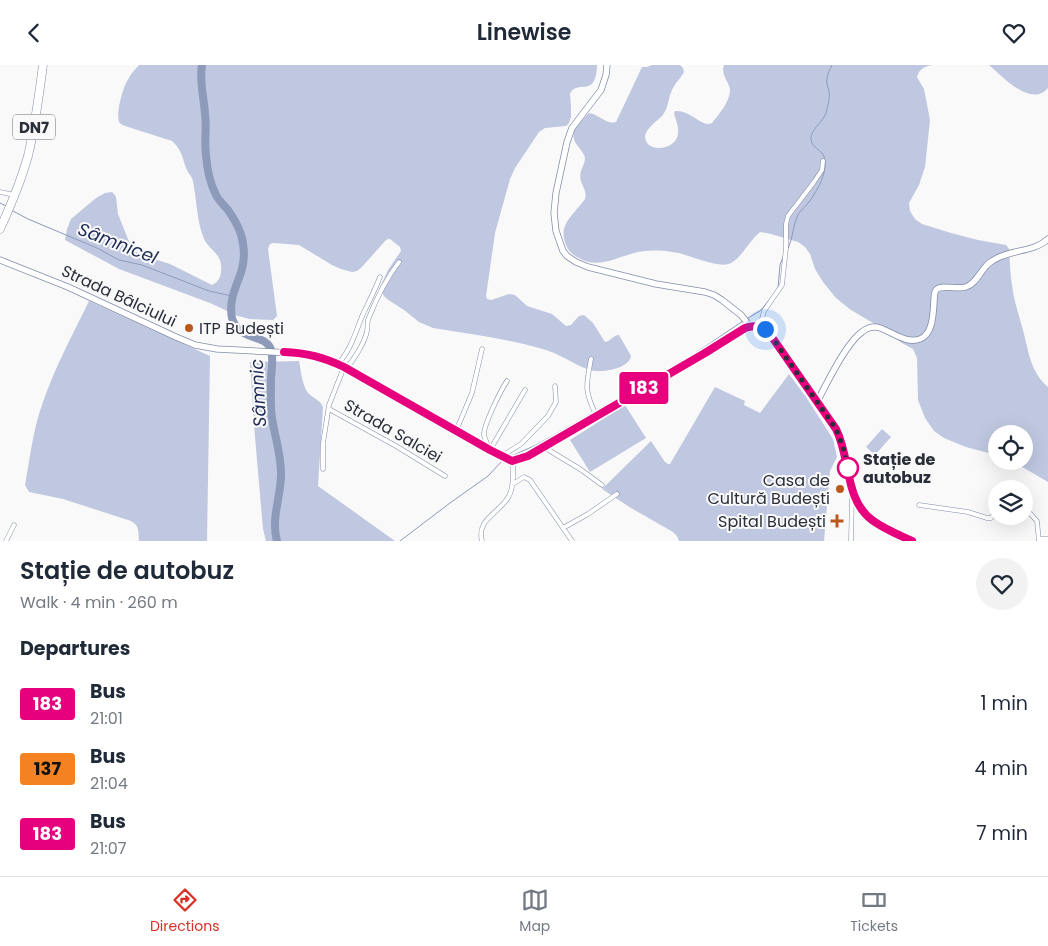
<!DOCTYPE html>
<meta charset="utf-8">
<style>
:root{--surface:#fff;--page:#f2f2f3;--text:#1f2937;--muted:#747a83;--line:#e0e1e3;--accent:#d93025}
body{margin:0;font-family:Poppins,sans-serif;background:var(--page);color:var(--text);height:100vh;display:flex;flex-direction:column;font-size:19px;white-space:nowrap}
*{box-sizing:border-box;margin:0}
p{font-size:16px;color:var(--muted)}
.icon{flex:none;width:28px;height:28px;fill:none;stroke:currentColor;stroke-width:2;stroke-linecap:round;stroke-linejoin:round}
.map{position:relative;height:476px;overflow:hidden}
.side{display:flex;flex-direction:column;background:var(--surface);flex:1}
.side>*{flex:none}
.badge{padding:0 10px;border-radius:4px;font-size:18px;line-height:32px}
.tools{position:absolute;left:988px;top:360px;display:grid;gap:10px}
.tools a{display:grid;place-items:center;width:45px;height:45px;border-radius:50%;background:var(--surface);box-shadow:0 5px 20px #0002;font-size:25px}
.you{position:absolute;width:25px;height:25px;margin:-12px;border:4px solid #fff;border-radius:50%;background:#1a73e8;box-shadow:0 0 0 8px #1a73e833}
.map>.badge{position:absolute;translate:-50% -50%;box-shadow:0 0 0 2px #fff}
h2{padding:0 20px;font-size:19px;line-height:45px}
.round{display:grid;place-items:center;flex:none;width:52px;height:52px;border-radius:26px;background:var(--page)}
.overview{display:flex;align-items:center;justify-content:space-between;height:85px;padding:0 20px}
h1{font-size:24px;font-weight:600;line-height:38px}
ul{padding:0;list-style:none}
li{display:flex;align-items:center;gap:15px;height:65px;padding:0 20px}
li div{flex:1}
li b{display:block;font-size:19px}
li em{font-style:normal}
li .badge{min-width:55px;font-weight:700;text-align:center}
header{display:flex;justify-content:space-between;align-items:center;height:65px;padding:0 20px;background:var(--surface);font-size:22px;font-weight:600}
.tabs{display:flex;justify-content:space-around;align-items:center;height:70px;border-top:1px solid var(--line);background:var(--surface);font-size:14px;color:var(--muted)}
.tabs a{display:grid;justify-items:center;gap:2px}
.tabs .active{color:var(--accent)}
.map>svg:first-child{display:block}
</style>
<header><svg class="icon" aria-label="back" viewBox="0 0 24 24"><path d="M15 5l-7 7 7 7"/></svg>Linewise<svg class="icon" aria-label="heart" viewBox="0 0 24 24"><path d="M12 20l-8-8c-3-5 5-10 8-4 3-6 11-1 8 4z"/></svg></header>
<div class="map">
<svg width="1048" height="476" viewBox="0 0 1048 476">
<rect width="100%" height="100%" fill="#f9f9f9"/>
<path fill="#bfc8e0" d="M 139,0 L 597,0 C 596,35 577,13 570,29 L 571,42 L 571,52 L 569,58 L 566,61 L 545,63 L 539,67 L 515,103 L 510,114 L 495,168 L 486,231 L 487,234 L 491,235 L 509,229 L 515,230 L 527,241 L 552,249 L 566,261 L 571,260 L 579,251 L 584,250 L 593,258 L 605,277 C 611,276 613,270 619,270 L 631,291 C 629,303 606,307 595,306 C 582,304 572,296 560,291 C 553,287 546,285 539,283 C 505,273 467,269 433,263 L 419,257 L 404,245 L 387,234 L 384,231 L 380,223 L 388,205 L 401,186 L 400,182 L 390,174 L 388,174 L 385,176 L 361,203 L 357,206 L 352,207 L 341,204 L 332,200 L 299,180 L 273,178 L 270,179 L 268,184 L 277,251 L 273,255 L 250,254 L 238,251 L 210,238 L 119,204 L 65,175 L 67,164 L 71,154 L 96,133 L 105,128 L 112,127 L 114,129 L 116,132 L 118,149 L 130,179 L 134,185 L 141,190 L 170,199 L 212,220 C 220,217 222,208 221,200 C 220,187 206,183 203,171 C 198,158 197,143 195,129 C 194,124 194,118 192,113 C 190,109 186,105 185,100 C 182,90 180,83 172,76 L 122,60 L 119,57 C 116,47 123,21 129,13 C 131,8 136,4 139,0 Z
M 652,0 L 680,0 L 683,3 L 684,7 C 681,13 676,17 673,23 C 668,32 669,43 662,51 C 657,56 645,64 645,72 C 647,90 678,84 678,68 C 679,62 676,55 674,49 L 675,46 C 689,45 700,59 708,59 C 710,59 711,58 712,58 C 719,49 729,38 730,26 C 730,17 720,10 724,0 L 932,0 C 924,2 919,4 917,12 L 924,24 L 930,55 L 925,102 L 919,120 L 909,138 L 910,146 L 915,154 L 922,159 L 951,168 L 978,175 L 1006,180 L 1009,184 C 1010,196 1010,208 1012,220 C 1014,237 1020,253 1024,269 C 1029,289 1031,307 1048,322 L 1048,417 L 1024,403 L 1009,396 L 1024,396 L 1024,369 L 996,369 L 996,390 L 966,382 L 944,373 L 934,366 L 925,353 L 918,335 L 917,293 L 913,284 L 902,278 L 873,258 L 851,245 L 836,233 L 823,217 L 815,204 L 810,189 L 805,182 L 798,177 L 771,169 L 760,167 C 750,175 742,192 731,198 C 719,205 687,188 672,187 C 659,185 647,185 634,188 C 615,193 598,204 579,193 C 573,190 568,186 566,180 C 564,174 562,168 565,161 C 569,151 579,143 585,134 C 587,126 583,123 581,116 C 578,106 585,101 585,93 C 584,88 580,84 577,80 C 567,67 581,57 589,48 C 598,49 607,60 616,57 L 642,2 L 647,2 Z
M 989,0 L 1048,0 L 1048,23 C 1031,43 1003,12 989,0 Z
M 89,236 L 210,291 L 207,476 L 139,476 C 138,466 140,461 131,456 L 63,434 L 29,427 L 25,420 C 30,393 33,364 43,337 C 55,302 73,269 89,236 Z
M 299,296 C 301,306 302,320 308,328 C 313,333 320,335 323,342 L 318,421 L 395,476 L 266,476 L 263,464 L 255,372 L 250,297 Z
M 789,309 L 806,332 L 833,374 L 837,392 L 830,406 L 824,476 L 679,476 L 677,471 L 673,467 L 631,443 L 602,424 L 651,376 L 665,397 L 668,399 L 670,399 L 715,322 L 745,336 L 744,340 L 760,348 Z
M 625,340 L 646,373 L 590,407 L 570,375 Z
M 882,364 L 891,372 L 875,390 L 866,382 Z"/>
<g fill="none" stroke-linecap="round" stroke-linejoin="round">
<path stroke="#8e9ab9" stroke-width="1" d="M 0,138 L 6,141
M 11,145 L 28,154 L 97,183 L 119,195 L 142,200 L 209,226 L 232,231
M 787,185 C 794,173 792,160 799,148 C 802,144 806,141 809,137 C 816,127 824,114 825,102 C 827,83 812,86 811,74 C 810,65 823,57 826,48 C 828,41 830,33 829,26 C 828,22 826,18 827,14 C 827,9 830,5 832,0
M 778,223 L 780,200 L 783,192
M 746,254 L 760,246 L 770,234
M 509,392 L 534,381 L 554,370 L 691,291 L 743,256
M 400,476 L 450,438 L 488,411 L 503,395"/>
<path stroke="#8e9ab9" stroke-width="8" d="M 202,0 C 199,17 204,32 205,49 C 207,63 204,77 206,90 C 207,104 210,118 216,130 C 219,136 224,140 228,145 C 235,155 242,167 243,179 C 245,190 243,203 239,213 C 234,226 229,238 232,253 C 239,277 266,268 271,285 C 274,294 271,306 271,315 C 271,327 270,341 272,353 C 275,373 282,392 281,412 C 280,434 271,455 277,476"/>
<defs>
<path id="street" d="M 0,127 L 14,130
M 760,261 L 764,246 L 782,220 L 786,183 L 786,159 L 788,151 L 814,117 L 822,105 L 823,96
M 591,294 C 586,321 584,325 596,350
M 338,299 C 351,285 356,266 363,249 C 369,237 375,225 380,212
M 346,303 C 354,295 365,277 367,266 C 368,262 367,259 368,255 C 376,234 386,214 399,197
M 329,344 L 396,381 L 445,411
M 456,366 L 472,328 L 482,284
M 545,381 L 547,384 L 580,404 L 602,420
M 490,385 C 488,380 485,375 484,370 C 483,361 501,325 507,316
M 490,385 L 525,325
M 502,391 L 521,379 L 548,351 L 556,337 L 555,321
M 323,404 L 323,378 L 329,340 L 344,302
M 513,419 L 524,412 L 530,415 L 572,476
M 919,440 L 968,447 L 987,453 L 991,453 L 996,448
M 1024,442 L 1037,456 L 1039,476
M 563,463 L 588,449 L 617,429
M 1039,474 L 1048,474
M 6,476 L 14,460
M 482,476 C 476,454 500,448 509,431 C 514,421 513,408 513,396
M 851,476 L 852,431"/>
<path id="secondary" d="M 607,0 L 606,10 L 601,25 L 572,63 L 567,77 L 556,128 L 554,148 L 556,166 L 563,186 L 567,191 L 576,197 L 588,202 L 656,219 L 705,227 L 714,230 L 722,235 L 741,250 L 750,261
M 0,195 L 68,222 L 176,272 L 195,280 L 217,284 L 311,289 L 329,295 L 351,306 L 490,385 L 512,396 L 528,391 L 705,288 L 745,263 C 759,258 766,263 774,275 L 812,331 L 833,358 L 838,368 L 845,390 L 852,427 L 858,441 L 867,451 L 878,459 L 912,476
M 817,337 C 826,320 846,278 862,267 C 867,263 874,261 880,263 C 892,267 906,279 920,274 C 933,269 933,249 934,237 C 934,234 934,228 936,225 C 941,219 958,225 966,222 C 978,218 981,202 992,196 C 1009,184 1033,188 1048,174"/>
<path id="highway" d="M 0,164 C 11,140 21,116 28,91 C 35,62 39,30 43,0"/>
</defs>
<use href="#street" stroke="#828da8" stroke-width="5"/>
<use href="#secondary" stroke="#828da8" stroke-width="7"/>
<use href="#highway" stroke="#828da8" stroke-width="9"/>
<use href="#street" stroke="#fff" stroke-width="4"/>
<use href="#secondary" stroke="#fff" stroke-width="5.5"/>
<use href="#highway" stroke="#fff" stroke-width="8"/>
</g>
<g fill="none" stroke-linecap="round" stroke-linejoin="round">
<defs>
<path id="line" d="M 284,287 C 307,288 323,292 344,302 L 490,385 L 512,396 L 528,391 L 705,288 L 745,263 C 759,258 766,264 774,275 L 836,364 C 851,393 844,434 872,455 C 884,464 899,470 912,476"/>
</defs>
<use href="#line" stroke="#fff" stroke-width="11"/>
<use href="#line" stroke="#e6007e" stroke-width="8"/>
<path stroke="#292e39" stroke-width="5" stroke-dasharray="0 9" d="M 765,264 L 774,275 L 836,364 L 843,382 L 849,407 L 848,403"/>
</g>
<g fill="#bb591c" stroke="#f9f9f9" stroke-width="2">
<circle cx="189" cy="263" r="5"/>
<circle cx="840" cy="424" r="5"/>
<path d="M834.5 448.5h5v5h5v5h-5v5h-5v-5h-5v-5h5z"/>
</g>
<circle fill="#fff" stroke="#e6007e" stroke-width="2.5" cx="848" cy="403" r="10"/>
<g text-anchor="middle" dominant-baseline="central" stroke-width="4" stroke-linejoin="round" paint-order="stroke">
<rect fill="#f9f9f9" stroke="#676b73" stroke-width="1" x="13" y="49.5" width="42" height="25" rx="4"/>
<g font-size="15" font-weight="bold" fill="#292e39">
<text x="34" y="62">DN7</text>
</g>
<g font-size="16" fill="#292e39" stroke="#f9f9f9">
<text transform="translate(119 231) rotate(25)">Strada Bâlciului</text>
<text transform="translate(393 366) rotate(30)">Strada Salciei</text>
</g>
<g font-size="16" fill="#292e39" stroke="#f9f9f9" text-anchor="end">
<text x="199" y="263" text-anchor="start">ITP Budești</text>
<text x="830" y="415">Casa de<tspan x="830" dy="18">Cultură Budești</tspan></text>
<text x="826" y="456">Spital Budești</text>
</g>
<g font-size="16" font-weight="bold" fill="#292e39" stroke="#f9f9f9" text-anchor="start">
<text x="863" y="394">Stație de<tspan x="863" dy="18">autobuz</tspan></text>
</g>
<g font-size="18" font-style="italic" fill="#1d2b55" stroke="#f9f9f9">
<text transform="translate(118 178) rotate(21)">Sâmnicel</text>
<text transform="translate(258 328) rotate(-93)">Sâmnic</text>
</g>
</g>
</svg>
<div class="tools">
<a><svg class="icon" aria-label="locate" viewBox="0 0 24 24"><circle cx="12" cy="12" r="6"/><path d="M12 2v4M12 18v4M2 12h4M18 12h4"/></svg></a>
<a><svg class="icon" aria-label="layers" viewBox="0 0 24 24"><path d="M12 4l9 5-9 5-9-5zM3 14l9 5 9-5"/></svg></a>
</div>
<div class="you" style="left:765px;top:264px"></div>
<b class="badge" style="left:644px;top:323px;background:#e6007e;color:#fff">183</b>
</div>
<section class="side">
<div class="overview"><div><h1>Stație de autobuz</h1><p>Walk · 4 min · 260 m</p></div><a class="round"><svg class="icon" aria-label="heart" viewBox="0 0 24 24"><path d="M12 20l-8-8c-3-5 5-10 8-4 3-6 11-1 8 4z"/></svg></a></div>
<h2>Departures</h2>
<ul>
<li><span class="badge" style="background:#e6007e;color:#fff">183</span><div><b>Bus</b><p>21:01</p></div><em>1 min</em></li>
<li><span class="badge" style="background:#f58220;color:#111">137</span><div><b>Bus</b><p>21:04</p></div><em>4 min</em></li>
<li><span class="badge" style="background:#e6007e;color:#fff">183</span><div><b>Bus</b><p>21:07</p></div><em>7 min</em></li>
</ul>
</section>
<nav class="tabs">
<a class="active"><svg class="icon" aria-label="directions" viewBox="0 0 24 24"><path d="M12 3l9 9-9 9-9-9zM9 14v-3h6M13 9l2 2-2 2"/></svg>Directions</a>
<a><svg class="icon" aria-label="map" viewBox="0 0 24 24"><path d="M3 6l6-2 6 2 6-2v14l-6 2-6-2-6 2zM9 4v14M15 6v14"/></svg>Map</a>
<a><svg class="icon" aria-label="tickets" viewBox="0 0 24 24"><path d="M3 7h18v10H3zM15 7v10"/></svg>Tickets</a>
</nav>
